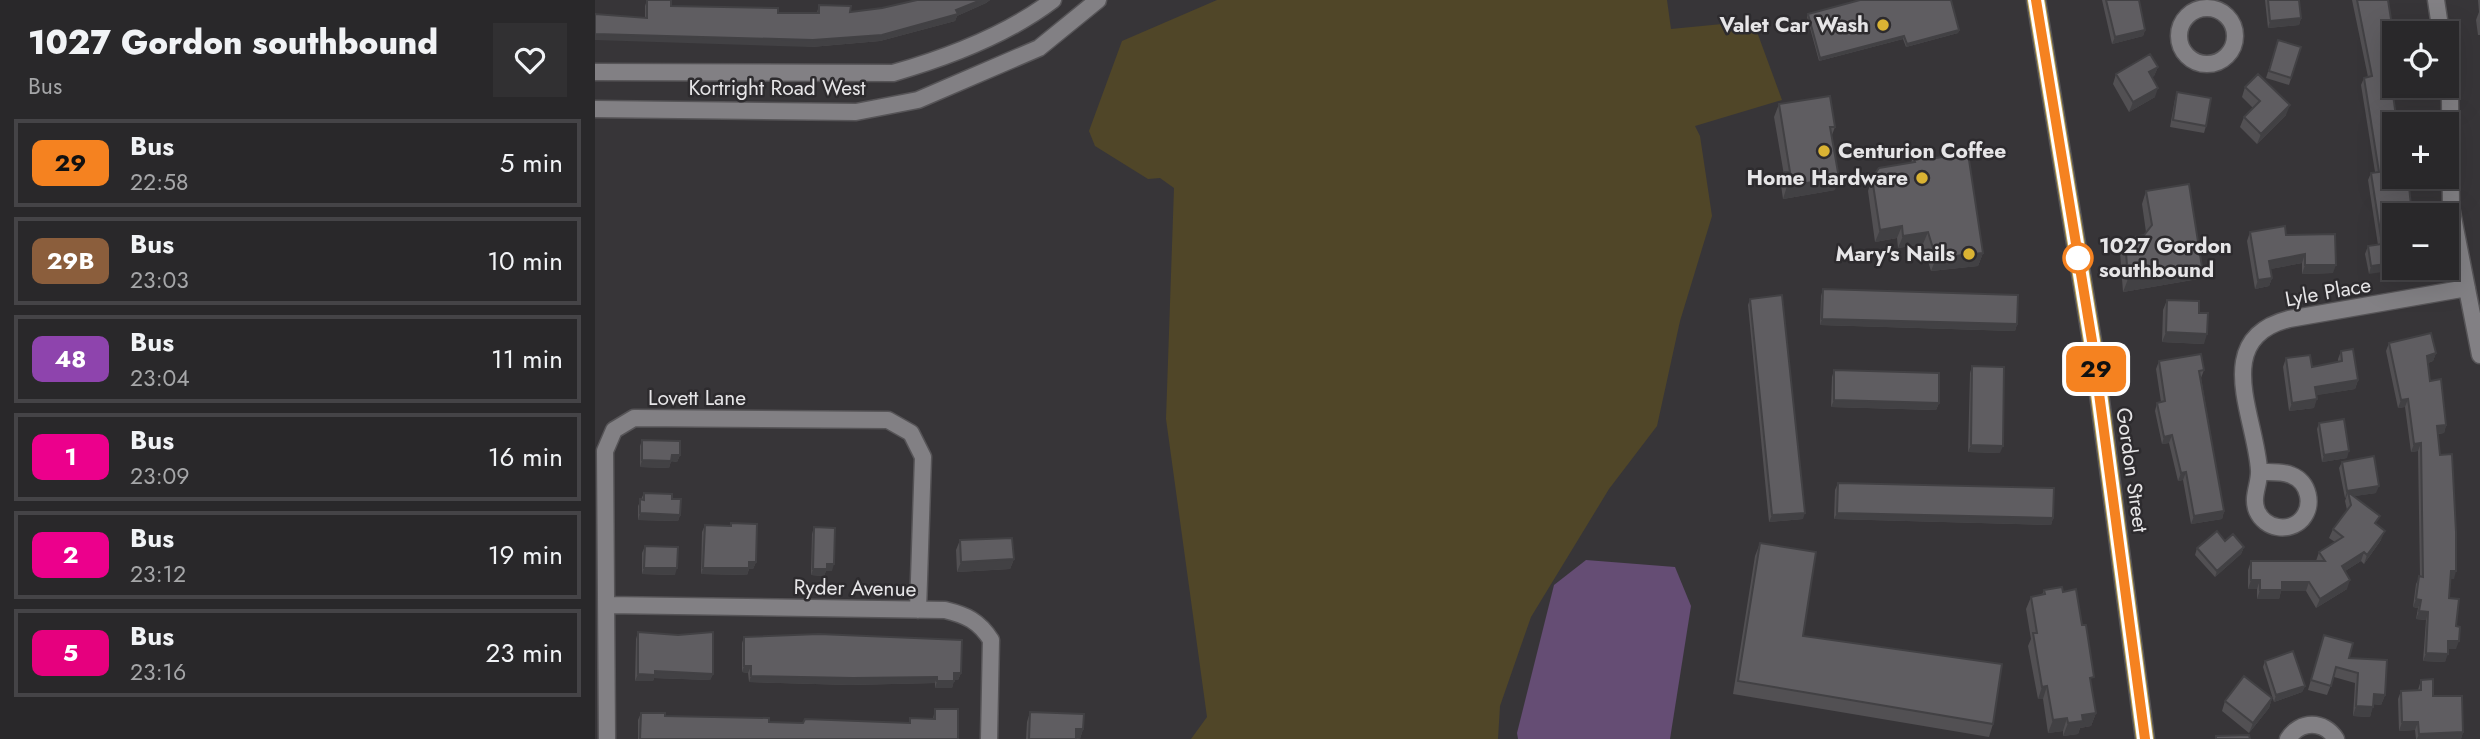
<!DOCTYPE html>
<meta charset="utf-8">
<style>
:root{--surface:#29282a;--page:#313032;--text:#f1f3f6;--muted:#a5a6a8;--line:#454447}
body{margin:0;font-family:Jost,sans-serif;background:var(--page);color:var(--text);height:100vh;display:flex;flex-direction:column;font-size:26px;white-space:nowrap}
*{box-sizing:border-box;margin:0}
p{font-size:23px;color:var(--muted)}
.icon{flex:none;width:38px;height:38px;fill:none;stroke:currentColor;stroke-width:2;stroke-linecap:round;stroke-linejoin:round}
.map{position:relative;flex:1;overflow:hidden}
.sheet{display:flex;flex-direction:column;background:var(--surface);width:595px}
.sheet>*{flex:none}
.badge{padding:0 14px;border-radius:10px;font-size:24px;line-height:46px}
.fabs{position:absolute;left:1787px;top:21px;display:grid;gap:14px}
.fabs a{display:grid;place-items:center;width:77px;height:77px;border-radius:0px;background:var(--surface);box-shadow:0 7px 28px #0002,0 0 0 2px var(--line);font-size:35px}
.map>.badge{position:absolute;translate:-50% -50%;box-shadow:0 0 0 4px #fff}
.round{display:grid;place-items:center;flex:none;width:74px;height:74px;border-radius:0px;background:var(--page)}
.summary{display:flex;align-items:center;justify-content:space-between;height:119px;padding:0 28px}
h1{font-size:33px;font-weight:800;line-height:52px}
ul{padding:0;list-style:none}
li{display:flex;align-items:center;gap:21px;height:88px;margin:0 14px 10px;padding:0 14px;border:4px solid var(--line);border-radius:0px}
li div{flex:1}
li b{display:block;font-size:26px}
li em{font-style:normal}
li .badge{min-width:77px;font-weight:700;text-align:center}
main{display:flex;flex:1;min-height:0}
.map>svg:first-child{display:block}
</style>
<main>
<section class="sheet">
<div class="summary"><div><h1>1027 Gordon southbound</h1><p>Bus</p></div><a class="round"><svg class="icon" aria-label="heart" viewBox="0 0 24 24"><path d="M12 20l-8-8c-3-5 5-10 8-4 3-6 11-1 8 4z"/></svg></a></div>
<ul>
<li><span class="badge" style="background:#f58220;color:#111">29</span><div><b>Bus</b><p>22:58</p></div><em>5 min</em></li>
<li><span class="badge" style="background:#8b5e3c;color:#fff">29B</span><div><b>Bus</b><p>23:03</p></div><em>10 min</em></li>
<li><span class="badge" style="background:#8e44ad;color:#fff">48</span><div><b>Bus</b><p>23:04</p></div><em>11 min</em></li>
<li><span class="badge" style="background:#ec008c;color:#fff">1</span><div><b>Bus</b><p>23:09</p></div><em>16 min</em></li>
<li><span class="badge" style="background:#ec008c;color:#fff">2</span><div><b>Bus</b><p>23:12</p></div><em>19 min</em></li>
<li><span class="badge" style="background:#e6007e;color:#fff">5</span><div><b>Bus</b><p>23:16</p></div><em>23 min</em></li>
</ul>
</section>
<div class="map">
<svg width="1885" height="739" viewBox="0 0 1885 739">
<rect width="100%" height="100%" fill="#373538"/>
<path fill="#504628" d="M 622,0 L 1072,0 L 1076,29 L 1158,21 L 1187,100 L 1100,126 L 1105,136 L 1117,216 L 1085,321 L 1062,426 L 1014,489 L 936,617 L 905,706 L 903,739 L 596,739 L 612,717 L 571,419 L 579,188 L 565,178 L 553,179 L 500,146 L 494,131 L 527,41 Z"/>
<path fill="#654d74" d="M 991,560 L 1080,567 L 1096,606 L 1075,739 L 923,739 L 922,733 L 959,585 Z"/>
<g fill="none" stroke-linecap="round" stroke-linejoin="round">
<defs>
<path id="minor" d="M 1841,0 L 1846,33
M1584 36a28 28 0 1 1 56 0a28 28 0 1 1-56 0Z
M 0,72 L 298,73 C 354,57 412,35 458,0
M 1852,72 L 1855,99 L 1856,207 L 1885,355
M 0,109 L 261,112 L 323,100 L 444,48 L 503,0
M 1665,472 C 1675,472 1687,471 1696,475 C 1714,482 1719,505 1707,519 C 1694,533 1670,529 1662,511 C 1656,497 1665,484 1664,470 C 1661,417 1615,339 1694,319 L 1872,288
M 12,605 L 350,610 C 371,615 384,621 396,640 L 394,739
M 12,739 L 10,451 L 19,430 L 39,418 L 293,420 L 316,433 L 328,457 L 323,610
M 1693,739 C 1705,720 1729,720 1741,739"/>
<path id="major" d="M 1441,0 L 1497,341 L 1550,739"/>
</defs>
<use href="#minor" stroke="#565457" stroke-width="19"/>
<use href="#major" stroke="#565457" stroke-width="21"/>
<use href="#minor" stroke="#828084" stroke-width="16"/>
<use href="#major" stroke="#b9a050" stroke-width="18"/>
</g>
<path fill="#525053" d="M 52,0 L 76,6 L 183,13 L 222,13 L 224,5 L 255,12 L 287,8 L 322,0 L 395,0 L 391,3 L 362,16 L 360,21 L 285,41 L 216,47 L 50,17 L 50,6 Z
M 1507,0 L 1544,0 L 1550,30 L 1548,36 L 1517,44 Z
M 1670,0 L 1704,0 L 1706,18 L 1704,25 L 1673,28 Z
M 1757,0 L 1793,0 L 1799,86 L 1806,86 L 1803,93 L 1798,94 L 1817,215 L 1774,274 L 1770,254 L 1773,246 L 1783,245 L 1773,180 L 1776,173 L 1780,172 L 1766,85 L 1769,78 L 1773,77 Z
M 1883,0 L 1885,0 L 1885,35 L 1883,35 L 1881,20 L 1884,12 Z
M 1213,14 L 1364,30 L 1363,33 L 1311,47 L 1308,39 L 1224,61 L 1212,17 Z
M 1683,40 L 1706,47 L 1694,85 L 1671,78 Z
M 1563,67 L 1559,76 L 1557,77 L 1560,97 L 1534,112 L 1518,84 L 1521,74 Z
M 1650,87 L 1691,115 L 1662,144 L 1645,127 L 1649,117 L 1658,108 L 1647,97 Z
M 1582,92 L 1611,126 L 1609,133 L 1575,127 L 1580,99 Z
M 1184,104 L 1240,127 L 1237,135 L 1240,190 L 1188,199 L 1186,185 L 1189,175 L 1179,117 Z
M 1318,157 L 1334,159 L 1388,253 L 1383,266 L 1336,271 L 1328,244 L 1303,248 L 1302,238 L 1280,242 L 1273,191 L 1277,178 L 1316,163 Z
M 1551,191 L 1603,279 L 1528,292 L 1525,252 L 1530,239 L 1549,235 L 1551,232 L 1547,204 Z
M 1655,232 L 1691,235 L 1738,273 L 1707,274 L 1707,263 L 1675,269 L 1677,278 L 1674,286 L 1660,289 L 1652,241 Z
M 1228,289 L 1422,324 L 1420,331 L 1225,325 L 1226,296 Z
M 1155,299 L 1208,519 L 1174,522 L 1153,305 Z
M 1572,300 L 1604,313 L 1609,344 L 1567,342 L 1568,310 Z
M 1794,343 L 1841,353 L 1838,361 L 1833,363 L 1835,381 L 1851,425 L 1849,433 L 1843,434 L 1859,579 L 1855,579 L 1854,598 L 1861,626 L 1861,649 L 1853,649 L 1850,662 L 1828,661 L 1831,620 L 1821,619 L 1823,608 L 1818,607 L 1821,584 L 1825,576 L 1823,451 L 1816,452 L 1810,407 L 1803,408 L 1791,351 Z
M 1746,351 L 1763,380 L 1760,389 L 1721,395 L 1719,408 L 1694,411 L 1688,367 L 1691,358 L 1717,367 L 1743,362 L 1743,359 Z
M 1564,361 L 1609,370 L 1606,378 L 1629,511 L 1627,519 L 1596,524 L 1588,480 L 1583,481 L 1574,443 L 1567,444 L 1560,411 L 1562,403 L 1566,402 L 1561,369 Z
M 1377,366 L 1405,453 L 1373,452 L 1375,373 Z
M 1239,370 L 1344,403 L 1341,410 L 1236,407 L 1237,377 Z
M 1724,423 L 1752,458 L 1727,462 L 1722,429 Z
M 47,440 L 85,455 L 82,462 L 76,461 L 74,468 L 45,467 L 45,446 Z
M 1747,462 L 1781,493 L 1759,496 L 1786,540 L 1769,564 L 1766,561 L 1750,571 L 1752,589 L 1721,608 L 1711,591 L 1686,591 L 1684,599 L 1662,599 L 1662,589 L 1653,589 L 1653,570 L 1656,561 L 1721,561 L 1724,552 L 1740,542 L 1734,538 L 1738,529 L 1752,510 L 1750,501 L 1751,498 L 1750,498 L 1744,468 Z
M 1243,483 L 1458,518 L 1456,525 L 1239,519 L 1240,490 Z
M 49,493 L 77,499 L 85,515 L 83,521 L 43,520 L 43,506 Z
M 136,523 L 161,562 L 158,569 L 154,569 L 152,575 L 106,574 L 107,532 L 110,525 L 135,526 Z
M 219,527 L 237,571 L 231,571 L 229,576 L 216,575 L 217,534 Z
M 365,540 L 419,559 L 415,569 L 362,572 L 361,550 Z
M 1630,541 L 1649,547 L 1646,554 L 1620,577 L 1600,555 L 1602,548 Z
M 1165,543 L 1208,636 L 1398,724 L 1394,737 L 1138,694 L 1160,556 Z
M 50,546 L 80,575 L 47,574 L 47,553 Z
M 1449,590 L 1496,686 L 1501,713 L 1496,726 L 1485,728 L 1483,734 L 1468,736 L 1468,731 L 1453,733 L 1448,699 L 1443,699 L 1433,646 L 1436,639 L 1431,609 L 1436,597 L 1447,595 Z
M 43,632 L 118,674 L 115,680 L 59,678 L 58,681 L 40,681 L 41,639 Z
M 1729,635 L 1754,658 L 1790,695 L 1786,705 L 1778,704 L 1775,717 L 1758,716 L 1760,683 L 1739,677 L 1732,695 L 1713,690 Z
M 149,637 L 366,673 L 363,680 L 359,680 L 357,688 L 340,688 L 340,683 L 255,685 L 154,682 L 153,673 L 147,672 L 147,643 Z
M 1670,661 L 1710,686 L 1707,692 L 1679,702 L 1668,667 Z
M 1826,680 L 1838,696 L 1868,732 L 1866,739 L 1821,739 L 1820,730 L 1804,731 L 1803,699 L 1806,691 L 1823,690 Z
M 1677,698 L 1674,708 L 1654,733 L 1627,711 L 1630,701 Z
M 340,709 L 363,739 L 43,739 L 43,720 L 46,713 L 70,716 L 174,722 L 314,723 L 315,718 L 338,719 Z
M 435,712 L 488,729 L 485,739 L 431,739 L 432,722 Z"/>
<path fill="#424144" d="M 386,0 L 395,0 L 391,3 L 362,16 L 360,21 L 285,41 L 216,47 L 0,40 L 0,34 L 361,10 Z
M 1706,18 L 1704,25 L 1673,28 L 1675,21 Z
M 1364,30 L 1363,33 L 1311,47 L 1312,44 Z
M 1550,30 L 1548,36 L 1517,44 L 1520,37 Z
M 1309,36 L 1308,39 L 1224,61 L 1225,58 Z
M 1563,67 L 1559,76 L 1551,81 L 1554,72 Z
M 1806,86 L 1803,93 L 1794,94 L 1797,87 Z
M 1563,88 L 1560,97 L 1534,112 L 1538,102 Z
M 1695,105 L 1691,115 L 1662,144 L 1666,134 Z
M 1244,178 L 1240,190 L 1188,199 L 1192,186 Z
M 1307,226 L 1302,238 L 1280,242 L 1285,230 Z
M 1333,232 L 1328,244 L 1303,248 L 1308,236 Z
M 1388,253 L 1383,266 L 1336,271 L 1341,258 Z
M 1710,254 L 1707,263 L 1671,270 L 1674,261 Z
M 1799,263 L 1799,268 L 1814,268 L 1774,274 L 1776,266 Z
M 1710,265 L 1741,265 L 1738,273 L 1707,274 Z
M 1607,267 L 1603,279 L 1528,292 L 1533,279 Z
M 1677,278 L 1674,286 L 1660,289 L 1663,280 Z
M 1227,319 L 1422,324 L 1420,331 L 1225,325 Z
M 1571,332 L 1612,334 L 1609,344 L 1567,342 Z
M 1841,353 L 1838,361 L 1829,364 L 1832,356 Z
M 1763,380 L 1760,389 L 1717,396 L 1720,387 Z
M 1722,399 L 1719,408 L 1694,411 L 1697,403 Z
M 1813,399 L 1810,407 L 1803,408 L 1806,400 Z
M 1239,400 L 1344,403 L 1341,410 L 1236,407 Z
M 1851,425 L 1849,433 L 1839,434 L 1842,426 Z
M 1577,435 L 1574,443 L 1567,444 L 1569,437 Z
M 1826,443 L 1823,451 L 1816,452 L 1819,444 Z
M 1376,445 L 1408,446 L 1405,453 L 1373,452 Z
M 1754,451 L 1752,458 L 1727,462 L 1729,455 Z
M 77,455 L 85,455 L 82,462 L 76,461 L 74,468 L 45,467 L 47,460 Z
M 1591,472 L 1588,480 L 1583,481 L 1586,473 Z
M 1784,486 L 1781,493 L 1754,497 L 1753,492 L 1751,498 L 1750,498 L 1752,491 Z
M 1629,511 L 1627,519 L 1596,524 L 1599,516 Z
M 45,513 L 85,515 L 83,521 L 43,520 Z
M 1210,513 L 1208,519 L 1174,522 L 1177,515 Z
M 1242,513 L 1458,518 L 1456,525 L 1239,519 Z
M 1790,531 L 1786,540 L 1769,564 L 1772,555 Z
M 1649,547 L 1646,554 L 1620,577 L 1622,571 Z
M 1769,552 L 1766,561 L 1744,575 L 1747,566 Z
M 419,559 L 415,569 L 362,572 L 366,562 Z
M 154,562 L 161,562 L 158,569 L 154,569 L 152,575 L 106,574 L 108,568 Z
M 232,564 L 239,564 L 237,571 L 231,571 L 229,576 L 216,575 L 218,569 Z
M 49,568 L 82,568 L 80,575 L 47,574 Z
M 1856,571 L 1861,571 L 1859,579 L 1853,579 Z
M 1656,580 L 1665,580 L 1662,589 L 1653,589 Z
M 1755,580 L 1752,589 L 1721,608 L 1725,599 Z
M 1687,582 L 1714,582 L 1711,591 L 1686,591 L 1684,599 L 1662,599 L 1665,590 Z
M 1821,599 L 1826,600 L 1823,608 L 1818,607 Z
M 1824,611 L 1833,612 L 1831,620 L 1821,619 Z
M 1853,641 L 1864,641 L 1861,649 L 1851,649 Z
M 1831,653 L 1853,654 L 1850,662 L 1828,661 Z
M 149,666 L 156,666 L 153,673 L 147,672 Z
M 60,671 L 118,674 L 115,680 L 59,678 L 58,681 L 40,681 L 43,674 Z
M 359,673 L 366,673 L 363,680 L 357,680 Z
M 156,676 L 342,677 L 340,683 L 255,685 L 154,682 Z
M 342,681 L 359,681 L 357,688 L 340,688 Z
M 1452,686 L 1448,699 L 1443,699 L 1447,687 Z
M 1710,686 L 1707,692 L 1679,702 L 1681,695 Z
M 1779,694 L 1790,695 L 1786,705 L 1776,704 Z
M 1677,698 L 1674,708 L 1654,733 L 1658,723 Z
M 1761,706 L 1778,707 L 1775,717 L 1758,716 Z
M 1501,713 L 1496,726 L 1485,728 L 1483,734 L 1468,736 L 1473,723 L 1487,715 Z
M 1472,718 L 1468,731 L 1453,733 L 1458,720 Z
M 1807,722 L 1823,722 L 1820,730 L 1804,731 Z
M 481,729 L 488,729 L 485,739 L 478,738 Z
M 1868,732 L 1866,739 L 1822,739 L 1824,734 Z"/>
<path fill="#5f5d61" stroke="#424144" stroke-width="2" d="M 52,0 L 76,0 L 76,6 L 183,8 L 183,13 L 224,13 L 224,5 L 256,6 L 255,12 L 287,8 L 322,0 L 386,0 L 361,10 L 363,14 L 287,35 L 218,40 L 0,34 L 0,14 L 52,18 Z
M 1265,0 L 1356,0 L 1364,30 L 1312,44 L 1309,36 L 1225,58 L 1213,14 Z
M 1511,0 L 1544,0 L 1550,30 L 1520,37 Z
M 1673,0 L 1704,0 L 1706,18 L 1675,21 Z
M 1762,0 L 1793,0 L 1799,38 L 1799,86 L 1802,86 L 1797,87 L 1802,124 L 1799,124 L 1799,177 L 1813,177 L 1817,215 L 1799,215 L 1799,263 L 1776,266 L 1773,246 L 1787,244 L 1776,173 L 1784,172 L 1769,78 L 1777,76 Z
M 1683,40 L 1706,47 L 1696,78 L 1674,71 Z
M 1555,54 L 1563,67 L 1554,72 L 1563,88 L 1538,102 L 1521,74 Z
M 1663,74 L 1695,105 L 1666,134 L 1649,117 L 1665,101 L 1650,87 Z
M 1582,92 L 1616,98 L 1611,126 L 1578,120 Z
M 1235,96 L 1240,127 L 1235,127 L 1244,178 L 1192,186 L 1190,172 L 1195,172 L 1184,104 Z
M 1373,153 L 1388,253 L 1341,258 L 1333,232 L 1308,236 L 1307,226 L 1285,230 L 1277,178 L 1284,168 L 1320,162 L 1318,157 L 1334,154 L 1334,159 Z
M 1594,184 L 1607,267 L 1533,279 L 1530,239 L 1549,235 L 1557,225 L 1551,191 Z
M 1690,226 L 1691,235 L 1740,234 L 1741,265 L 1710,265 L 1710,254 L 1674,261 L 1677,278 L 1663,280 L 1655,232 Z
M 1228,289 L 1423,295 L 1422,324 L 1227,319 Z
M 1187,295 L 1210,513 L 1177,515 L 1155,299 Z
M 1572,300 L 1604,301 L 1604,313 L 1613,313 L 1612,334 L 1571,332 Z
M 1836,333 L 1841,353 L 1832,356 L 1835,381 L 1846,379 L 1851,425 L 1842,426 L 1845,455 L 1857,454 L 1861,532 L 1861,571 L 1856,571 L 1854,598 L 1864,599 L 1861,626 L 1865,627 L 1864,641 L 1853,641 L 1853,654 L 1831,653 L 1833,612 L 1824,611 L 1826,600 L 1821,599 L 1824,576 L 1828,577 L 1826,443 L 1819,444 L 1813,399 L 1806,400 L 1794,343 Z
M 1758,349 L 1763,380 L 1720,387 L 1722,399 L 1697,403 L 1691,358 L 1715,355 L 1717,367 L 1747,361 L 1746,351 Z
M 1606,354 L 1609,370 L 1604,371 L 1629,511 L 1599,516 L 1591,472 L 1586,473 L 1577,435 L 1569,437 L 1562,403 L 1570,401 L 1564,361 Z
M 1377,366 L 1409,367 L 1408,446 L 1376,445 Z
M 1239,370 L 1344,373 L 1344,403 L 1239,400 Z
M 1749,419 L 1754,451 L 1729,455 L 1724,423 Z
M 47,440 L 85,441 L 85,455 L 77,455 L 76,461 L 47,460 Z
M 1779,456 L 1784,486 L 1752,491 L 1747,462 Z
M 1243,483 L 1459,488 L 1458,518 L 1242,513 Z
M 1753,492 L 1785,516 L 1780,523 L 1790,531 L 1772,555 L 1769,552 L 1747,566 L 1755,580 L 1725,599 L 1714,582 L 1687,582 L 1687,590 L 1665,590 L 1665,580 L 1656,580 L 1656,561 L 1730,561 L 1724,552 L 1748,537 L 1738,529 L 1756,505 Z
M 49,493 L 77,494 L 77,499 L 86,499 L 85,515 L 45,513 L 45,499 L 49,500 Z
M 136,523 L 162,524 L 161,562 L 154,562 L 154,568 L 108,568 L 110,525 L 136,526 Z
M 219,527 L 240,528 L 239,564 L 232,564 L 232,569 L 218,569 Z
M 1622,531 L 1630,541 L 1638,534 L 1649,547 L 1622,571 L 1602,548 Z
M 417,538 L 419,559 L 366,562 L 365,540 Z
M 1165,543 L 1221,552 L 1208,636 L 1407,664 L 1398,724 L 1143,681 Z
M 50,546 L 83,547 L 82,568 L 49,568 Z
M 1467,587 L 1468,592 L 1481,589 L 1487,625 L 1491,625 L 1499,677 L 1495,678 L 1501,713 L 1487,715 L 1488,721 L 1473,723 L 1472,718 L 1458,720 L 1452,686 L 1447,687 L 1438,633 L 1442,633 L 1436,597 L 1450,594 L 1449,590 Z
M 43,632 L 83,635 L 118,632 L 118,674 L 60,671 L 60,675 L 43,674 Z
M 224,634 L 367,640 L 366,673 L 359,673 L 359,681 L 342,681 L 342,677 L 258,678 L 156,676 L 156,666 L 149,666 L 149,637 Z
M 1729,635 L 1758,643 L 1754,658 L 1792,660 L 1790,695 L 1779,694 L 1778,707 L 1761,706 L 1763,673 L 1741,667 L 1736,686 L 1716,680 Z
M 1698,651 L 1710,686 L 1681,695 L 1670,661 Z
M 1649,676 L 1677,698 L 1658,723 L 1630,701 Z
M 1838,679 L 1838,696 L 1867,696 L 1868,732 L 1824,734 L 1823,722 L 1807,722 L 1806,691 L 1826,690 L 1826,680 Z
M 340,709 L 363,709 L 363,739 L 45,739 L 46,713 L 70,713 L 70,716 L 174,718 L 174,722 L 208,723 L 210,719 L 315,723 L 315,718 L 340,719 Z
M 435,712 L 489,714 L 488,729 L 481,729 L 481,739 L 434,739 Z
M 1654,735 L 1655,739 L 1621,739 L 1621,736 Z"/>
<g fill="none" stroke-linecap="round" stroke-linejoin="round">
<defs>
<path id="line" d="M 1441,0 L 1497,341 L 1550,739"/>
</defs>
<use href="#line" stroke="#fff" stroke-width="16"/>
<use href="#line" stroke="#f58220" stroke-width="10"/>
</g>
<g fill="#dab333" stroke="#2d2b2e" stroke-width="2.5">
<circle cx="1288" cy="25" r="7"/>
<circle cx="1229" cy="151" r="7"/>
<circle cx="1327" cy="178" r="7"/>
<circle cx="1374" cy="254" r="7"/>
</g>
<circle fill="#fff" stroke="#f58220" stroke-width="3.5" cx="1483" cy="258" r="14"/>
<g text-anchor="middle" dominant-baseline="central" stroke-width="5" stroke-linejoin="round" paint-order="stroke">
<g font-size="21" font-weight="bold" fill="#e6e5e7" stroke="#2d2b2e" text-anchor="end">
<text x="1274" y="25">Valet Car Wash</text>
<text x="1243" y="151" text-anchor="start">Centurion Coffee</text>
<text x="1313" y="178">Home Hardware</text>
<text x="1360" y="254">Mary's Nails</text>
</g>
<g font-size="21" fill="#e6e5e7" stroke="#2d2b2e">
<text x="182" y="88">Kortright Road West</text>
<text transform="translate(1733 292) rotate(-10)">Lyle Place</text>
<text x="102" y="398">Lovett Lane</text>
<text transform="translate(1537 470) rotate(82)">Gordon Street</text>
<text transform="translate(260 588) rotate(1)">Ryder Avenue</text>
</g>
<g font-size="21" font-weight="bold" fill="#e6e5e7" stroke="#2d2b2e" text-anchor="start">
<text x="1504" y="246">1027 Gordon<tspan x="1504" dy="24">southbound</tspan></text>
</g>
</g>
</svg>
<div class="fabs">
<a><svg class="icon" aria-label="locate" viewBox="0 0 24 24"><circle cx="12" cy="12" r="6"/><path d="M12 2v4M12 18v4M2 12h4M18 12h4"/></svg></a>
<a>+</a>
<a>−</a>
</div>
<b class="badge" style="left:1501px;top:369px;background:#f58220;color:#111">29</b>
</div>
</main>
